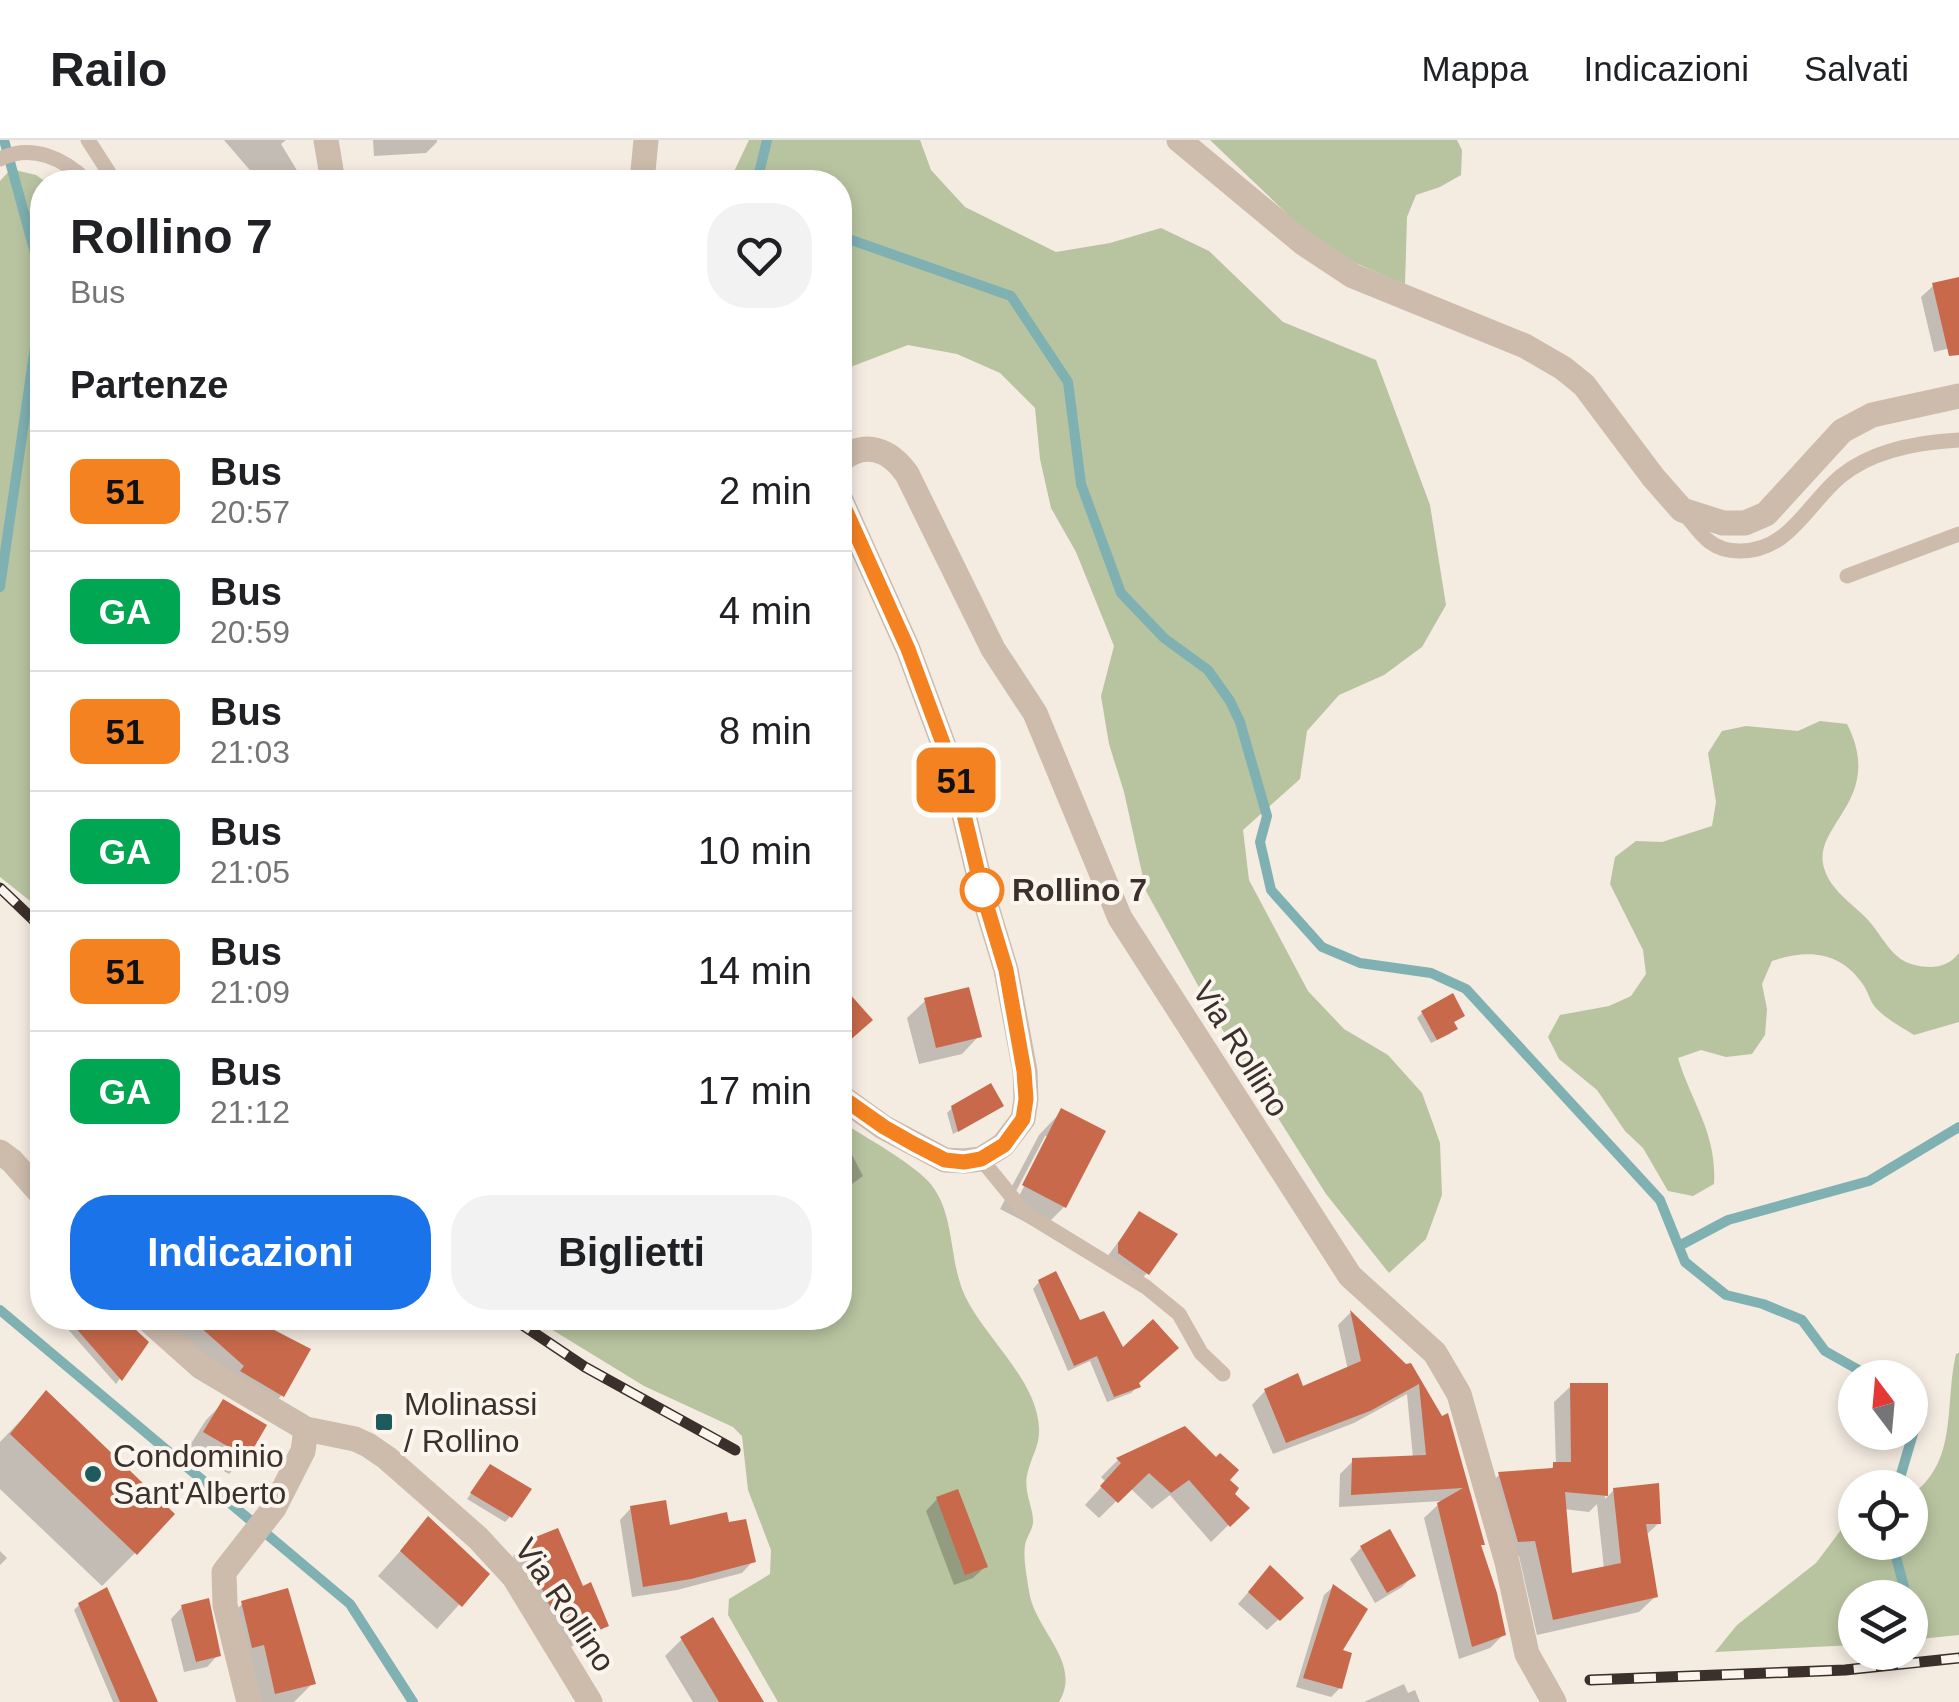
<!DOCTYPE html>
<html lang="it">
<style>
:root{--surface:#fff;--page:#f2f2f2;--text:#202124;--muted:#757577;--line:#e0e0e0;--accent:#1a73e8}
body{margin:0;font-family:Arial,sans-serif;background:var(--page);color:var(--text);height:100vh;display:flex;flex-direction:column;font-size:38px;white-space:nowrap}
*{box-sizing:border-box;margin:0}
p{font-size:32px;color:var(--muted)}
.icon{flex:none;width:55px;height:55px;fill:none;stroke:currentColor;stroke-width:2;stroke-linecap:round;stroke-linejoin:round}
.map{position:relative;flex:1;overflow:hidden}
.drawer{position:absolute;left:30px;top:30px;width:822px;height:1160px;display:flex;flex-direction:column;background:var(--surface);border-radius:40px;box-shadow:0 5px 15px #0003}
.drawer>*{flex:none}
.badge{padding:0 20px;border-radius:15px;font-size:35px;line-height:65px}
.needle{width:65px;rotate:344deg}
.controls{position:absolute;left:1838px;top:1220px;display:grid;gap:20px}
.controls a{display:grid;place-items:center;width:90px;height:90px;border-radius:50%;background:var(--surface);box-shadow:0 5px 15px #0003;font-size:50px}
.map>.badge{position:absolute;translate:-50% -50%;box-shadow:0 0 0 5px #fff}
h2{padding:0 40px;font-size:38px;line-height:90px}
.round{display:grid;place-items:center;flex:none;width:105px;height:105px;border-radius:40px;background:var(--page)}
.overview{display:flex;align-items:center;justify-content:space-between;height:170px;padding:0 40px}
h1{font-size:48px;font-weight:700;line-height:75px}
.primary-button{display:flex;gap:20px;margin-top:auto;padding:20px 40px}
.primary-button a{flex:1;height:115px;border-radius:40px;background:var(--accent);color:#fff;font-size:40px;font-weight:700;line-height:115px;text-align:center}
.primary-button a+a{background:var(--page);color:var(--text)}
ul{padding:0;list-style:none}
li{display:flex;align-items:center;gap:30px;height:120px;padding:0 40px;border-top:2px solid var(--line)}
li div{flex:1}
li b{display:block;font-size:38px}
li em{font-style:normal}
li .badge{min-width:110px;font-weight:700;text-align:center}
header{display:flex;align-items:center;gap:60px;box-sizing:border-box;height:140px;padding:0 50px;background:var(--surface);border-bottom:2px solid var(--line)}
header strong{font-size:48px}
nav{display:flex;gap:55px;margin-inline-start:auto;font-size:35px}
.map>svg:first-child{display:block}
</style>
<header>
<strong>Railo</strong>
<nav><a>Mappa</a><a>Indicazioni</a><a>Salvati</a></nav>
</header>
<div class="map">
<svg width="1959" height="1562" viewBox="0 0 1959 1562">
<rect width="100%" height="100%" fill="#f4ebe1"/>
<path fill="#b8c4a0" d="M 749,0 L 920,0 L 931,30 L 965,67 L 1056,112 L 1110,103 L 1161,88 L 1209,111 L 1283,182 L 1376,220 L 1430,365 L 1446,465 L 1422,507 L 1384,535 L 1339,555 L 1307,591 L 1300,639 L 1243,690 L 1249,740 L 1308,851 L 1344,889 L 1388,915 L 1422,953 L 1440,1003 L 1442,1055 L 1426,1099 L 1389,1133 L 1326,1054 L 1222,889 L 1146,751 L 1124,652 L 1109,604 L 1101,556 L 1114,506 L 1076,412 L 1051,368 L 1040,319 L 1035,268 L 1000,233 L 957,214 L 908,205 L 840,231 L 840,42 L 729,42 Z
M 1210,0 L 1457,0 L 1462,10 L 1461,35 L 1440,47 L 1416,55 L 1407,77 L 1405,145 L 1340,116 L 1304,90 Z
M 11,29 L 36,35 L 46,42 L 42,42 L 42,758 L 34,764 L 0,737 L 0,41 Z
M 1820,581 L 1847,584 C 1886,660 1811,685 1824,728 C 1831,751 1852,763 1868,780 C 1882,795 1890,817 1911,824 C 1929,829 1947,829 1959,813 L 1959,882 L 1914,895 C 1901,887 1886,879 1875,867 C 1870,861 1868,852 1864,846 C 1841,811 1808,809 1772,821 L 1762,844 L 1767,869 L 1765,895 L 1752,914 L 1726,917 L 1701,910 L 1678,918 C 1692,964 1717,993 1714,1044 L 1693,1056 L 1668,1051 L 1643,1008 L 1625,991 L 1597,950 L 1559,919 L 1548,897 L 1560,875 L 1609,866 L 1631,856 L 1646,834 L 1643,810 L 1610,744 L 1615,717 L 1636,701 L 1662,702 L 1712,686 L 1716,662 L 1708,613 L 1722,591 L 1746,586 L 1798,591 Z
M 840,981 C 865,997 909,1021 928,1041 C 956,1071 948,1120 965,1156 C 985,1198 1037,1240 1039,1288 C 1040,1305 1032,1315 1028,1331 C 1022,1351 1034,1367 1033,1383 C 1032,1391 1026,1398 1025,1405 C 1023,1419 1027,1437 1029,1451 C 1034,1490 1083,1522 1059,1562 L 778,1562 L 728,1475 L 729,1459 L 770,1434 L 771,1410 L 748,1350 L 742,1296 L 733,1287 L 644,1246 L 533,1178 L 840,1178 Z
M 1959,1213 L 1959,1495 L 1910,1500 L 1910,1458 L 1855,1458 L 1855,1505 L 1715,1512 L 1737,1485 L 1816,1423 L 1847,1382 L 1855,1379 L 1855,1402 L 1910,1402 L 1910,1356 C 1959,1322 1944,1266 1956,1214 Z"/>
<path fill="#0003" fill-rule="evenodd" d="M 224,0 L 286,0 L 281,4 L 304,42 L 260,42 Z
M 373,0 L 437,0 L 437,2 L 426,13 L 374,16 Z
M 1959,139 L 1959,206 L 1934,212 L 1921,157 L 1933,146 Z
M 925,861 L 979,896 L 962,914 L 919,924 L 907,878 Z
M 1422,873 L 1462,875 L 1452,884 L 1455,889 L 1450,894 L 1431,903 L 1417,878 Z
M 952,968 L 996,970 L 953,994 L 947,973 Z
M 1062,971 L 1064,1067 L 1041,1090 L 1000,1069 L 1039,995 ZM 1045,996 L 1050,996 L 1018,1058 L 1014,1055 Z
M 848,1007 L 863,1036 L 840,1053 L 840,1011 Z
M 1139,1074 L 1147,1133 L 1136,1144 L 1107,1117 Z
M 1039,1142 L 1136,1243 L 1138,1246 L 1131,1253 L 1107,1262 L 1090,1221 L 1068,1231 L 1033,1149 Z
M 1350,1173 L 1405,1226 L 1409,1225 L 1442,1280 L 1482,1404 L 1479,1407 L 1504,1494 L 1490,1508 L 1459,1519 L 1424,1378 L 1442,1361 L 1339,1367 L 1340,1334 L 1353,1321 L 1413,1318 L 1407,1254 L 1354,1283 L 1273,1314 L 1252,1265 L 1265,1251 L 1302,1250 L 1348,1230 L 1338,1185 Z
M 58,1178 L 130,1178 L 128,1185 L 146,1202 L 116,1244 Z
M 161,1178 L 249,1178 L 254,1181 L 282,1255 L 267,1270 Z
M 1571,1246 L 1606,1246 L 1605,1359 L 1614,1350 L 1659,1383 L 1646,1395 L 1656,1456 L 1639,1472 L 1537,1495 L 1519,1416 L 1502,1418 L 1483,1351 L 1499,1335 L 1547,1331 L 1556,1325 L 1554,1262 ZM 1597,1364 L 1604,1429 L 1570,1436 L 1564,1369 L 1589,1372 Z
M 46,1254 L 135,1413 L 102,1446 L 0,1349 L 0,1302 Z
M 224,1262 L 246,1316 L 229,1334 L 187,1310 L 206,1280 Z
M 1118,1320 L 1216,1321 L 1231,1354 L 1246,1368 L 1211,1402 L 1170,1355 L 1152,1369 L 1130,1348 L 1099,1378 L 1085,1365 L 1106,1342 L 1101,1337 Z
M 486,1332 L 510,1377 L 505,1382 L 467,1359 Z
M 937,1359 L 985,1427 L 973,1438 L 954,1445 L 926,1371 Z
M 631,1368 L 668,1388 L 727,1385 L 753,1421 L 742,1433 L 677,1450 L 632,1457 L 620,1380 Z
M 428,1380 L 486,1435 L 437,1489 L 378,1436 Z
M 1389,1393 L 1413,1436 L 1402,1447 L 1375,1463 L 1350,1419 L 1361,1408 Z
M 524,1404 L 581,1449 L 606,1485 L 595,1497 L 560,1511 L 537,1472 L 513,1416 Z
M 0,1411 L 7,1418 L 0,1425 Z
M 1259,1440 L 1301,1458 L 1267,1490 L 1238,1464 Z
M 1333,1447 L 1340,1548 L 1331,1557 L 1296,1547 L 1324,1455 Z
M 242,1464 L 313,1543 L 294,1562 L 249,1562 L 219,1487 Z
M 79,1465 L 155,1562 L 113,1562 L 74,1470 Z
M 182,1467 L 218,1515 L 207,1527 L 184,1532 L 171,1479 Z
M 682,1499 L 761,1562 L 693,1562 L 665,1516 Z
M 1404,1544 L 1408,1553 L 1415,1550 L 1420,1562 L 1364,1562 Z"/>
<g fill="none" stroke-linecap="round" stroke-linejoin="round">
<path stroke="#7fb0b2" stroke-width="10" d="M 757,42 L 767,0
M 840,96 L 1011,156 L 1068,242 L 1081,344 L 1121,453 L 1164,498 L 1208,530 L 1230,561 L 1240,582 L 1267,676 L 1260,702 L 1271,750 L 1322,807 L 1360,823 L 1431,833 L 1466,849 L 1660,1060 L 1685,1122 L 1726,1155 L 1763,1164 L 1802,1180 L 1825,1211 L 1873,1238
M 0,447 L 36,200 L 38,124 L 4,0
M 1679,1106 L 1728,1080 L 1869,1041 L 1959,987
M 0,1170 L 350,1464 L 413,1562
M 1897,1348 L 1914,1290 L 1910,1276
M 1892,1402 L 1907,1458
M 1910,1468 L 1919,1501"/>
</g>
<path fill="#c8694b" d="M 1959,137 L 1959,215 L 1949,216 L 1932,143 Z
M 840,843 L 873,880 L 840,909 Z
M 969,847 L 982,897 L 936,908 L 924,858 Z
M 1453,853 L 1465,876 L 1454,882 L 1458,889 L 1437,900 L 1421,871 Z
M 991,943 L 1004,966 L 958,992 L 951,966 Z
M 1061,968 L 1106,991 L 1066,1068 L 1022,1045 Z
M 1139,1071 L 1178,1094 L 1149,1135 L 1118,1113 L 1118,1103 Z
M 1056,1131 L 1080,1180 L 1104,1171 L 1123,1207 L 1153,1179 L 1179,1208 L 1139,1243 L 1141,1247 L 1114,1257 L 1097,1216 L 1074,1226 L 1038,1140 Z
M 1350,1170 L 1406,1224 L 1411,1223 L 1442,1276 L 1448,1273 L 1485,1405 L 1481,1405 L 1497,1453 L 1506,1495 L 1472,1507 L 1437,1363 L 1463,1348 L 1351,1355 L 1352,1318 L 1426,1315 L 1419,1244 L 1370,1271 L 1286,1303 L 1264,1249 L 1298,1233 L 1303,1246 L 1361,1221 Z
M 67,1178 L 130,1178 L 135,1189 L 149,1202 L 122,1241 Z
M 190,1178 L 251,1178 L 311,1209 L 284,1257 L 240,1231 L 244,1226 Z
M 1570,1243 L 1608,1243 L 1608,1356 L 1565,1352 L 1572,1433 L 1621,1423 L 1613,1348 L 1659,1343 L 1661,1384 L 1646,1384 L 1658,1457 L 1553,1480 L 1535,1401 L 1518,1402 L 1498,1332 L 1553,1328 L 1553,1322 L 1571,1322 Z
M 46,1250 L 175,1374 L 137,1415 L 10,1294 Z
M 223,1259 L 267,1285 L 248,1318 L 203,1292 Z
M 1185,1286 L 1216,1317 L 1220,1313 L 1239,1330 L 1230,1340 L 1239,1348 L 1235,1354 L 1250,1368 L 1230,1387 L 1189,1340 L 1171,1353 L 1149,1333 L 1118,1363 L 1100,1346 L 1121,1323 L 1116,1318 Z
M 490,1324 L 532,1349 L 512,1378 L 470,1353 Z
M 958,1349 L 988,1427 L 965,1435 L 936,1357 Z
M 666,1360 L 670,1385 L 727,1372 L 729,1382 L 746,1379 L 756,1422 L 691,1439 L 643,1447 L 630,1366 Z
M 428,1376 L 490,1434 L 462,1467 L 400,1411 Z
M 558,1388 L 583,1446 L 591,1442 L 609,1486 L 572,1501 L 547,1461 L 523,1402 Z
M 1390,1389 L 1416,1436 L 1387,1453 L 1360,1406 Z
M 1270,1425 L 1304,1458 L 1280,1481 L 1248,1452 Z
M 1333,1444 L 1368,1469 L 1343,1510 L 1352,1513 L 1342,1549 L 1303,1538 Z
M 107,1447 L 140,1521 L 158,1562 L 120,1562 L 78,1463 Z
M 288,1448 L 316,1544 L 275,1554 L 264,1505 L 252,1508 L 241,1461 Z
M 209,1458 L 221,1516 L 196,1522 L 181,1465 Z
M 713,1477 L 764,1562 L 719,1562 L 680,1497 Z"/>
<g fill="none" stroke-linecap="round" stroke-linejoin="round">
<path stroke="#cdbbac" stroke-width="15" d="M 88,0 L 115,42
M 0,19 C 32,3 65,19 88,42
M 1684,373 C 1692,382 1700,395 1710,402 C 1718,408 1729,411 1739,411 C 1789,412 1807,364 1841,336 C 1873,310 1919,302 1959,300
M 1847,436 L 1959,394
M 981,1019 L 1025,1073 L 1146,1147 L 1179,1174 L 1201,1213 L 1223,1234"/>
<path stroke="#cdbbac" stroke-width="25" d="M 326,0 L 333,42
M 1179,0 L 1303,103 L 1353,136 L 1525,206 L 1563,228 L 1584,245 L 1653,337 L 1682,370 L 1723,383 L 1745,383 L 1766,374 L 1842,291 L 1872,275 L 1959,256
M 642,42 L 646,0
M 840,321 C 865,299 890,310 907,334 L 993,509 L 1035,573 L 1120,778 L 1350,1136 L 1435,1213 L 1459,1254 L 1507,1422 L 1527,1514 L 1554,1562
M 840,358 L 908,509 L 954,633 L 983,754 L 1006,830 L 1025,931 L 1026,959 L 1023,979 L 1003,1005 L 981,1019 L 964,1021 L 945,1020 L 883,987 L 840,956
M 0,1012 L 12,1021 L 42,1055
M 146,1178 L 201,1227 L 306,1289
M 249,1562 L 225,1465 L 224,1432 L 274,1368 L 303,1311 L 306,1289 L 355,1299 L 368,1305 L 387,1318 L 478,1398 L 514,1437 L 590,1562"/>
<defs>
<path id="rail" d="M 0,748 L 42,788
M 512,1178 L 585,1227 L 735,1310
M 1590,1540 L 1845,1530 L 1959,1518"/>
</defs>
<use href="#rail" stroke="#3b302b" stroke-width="11"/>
<use href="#rail" stroke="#fbf5ee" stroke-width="8" stroke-dasharray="22" stroke-linecap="butt"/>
</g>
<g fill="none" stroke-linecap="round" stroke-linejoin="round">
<defs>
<path id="line" d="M 840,358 L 908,509 L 954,633 L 983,754 L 1006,830 L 1024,931 L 1026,959 L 1023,979 L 1004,1005 L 981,1019 L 964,1022 L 945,1020 L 914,1004 L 884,987 L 840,956"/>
</defs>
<use href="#line" stroke="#fff" stroke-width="22"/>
<use href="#line" stroke="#f58220" stroke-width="15"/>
</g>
<circle fill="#fff" stroke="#f58220" stroke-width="5" cx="982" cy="750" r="20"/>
<g fill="#1f5a5e" stroke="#fbf5ee" stroke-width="4">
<rect x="374" y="1272" width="20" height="20" rx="5"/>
<circle cx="93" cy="1334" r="10"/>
</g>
<g text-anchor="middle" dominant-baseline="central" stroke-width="8" stroke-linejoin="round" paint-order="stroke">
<g font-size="32" font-weight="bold" fill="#3b302b" stroke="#fbf5ee" text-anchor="start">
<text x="1012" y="750">Rollino 7</text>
</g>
<g font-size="32" fill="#3b302b" stroke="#fbf5ee">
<text transform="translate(1241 909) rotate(58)">Via Rollino</text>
<text transform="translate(565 1465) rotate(56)">Via Rollino</text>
</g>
<g font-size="32" fill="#3b302b" stroke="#fbf5ee" text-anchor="start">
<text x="404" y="1264">Molinassi<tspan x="404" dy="37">/ Rollino</tspan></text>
<text x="113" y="1316">Condominio<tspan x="113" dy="37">Sant'Alberto</tspan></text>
</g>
</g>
</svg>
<div class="controls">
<a><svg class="needle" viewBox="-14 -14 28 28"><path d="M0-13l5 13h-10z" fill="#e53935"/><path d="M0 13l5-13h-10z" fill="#757577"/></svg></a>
<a><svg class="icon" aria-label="locate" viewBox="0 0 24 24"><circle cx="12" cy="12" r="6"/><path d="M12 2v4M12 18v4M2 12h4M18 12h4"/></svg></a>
<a><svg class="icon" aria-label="layers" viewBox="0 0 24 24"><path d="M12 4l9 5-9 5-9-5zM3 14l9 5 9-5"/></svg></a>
</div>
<b class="badge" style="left:956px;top:640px;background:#f58220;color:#111">51</b>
<section class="drawer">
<div class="overview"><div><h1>Rollino 7</h1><p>Bus</p></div><a class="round"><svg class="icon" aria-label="heart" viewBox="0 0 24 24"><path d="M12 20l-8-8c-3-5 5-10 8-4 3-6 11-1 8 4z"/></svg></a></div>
<h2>Partenze</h2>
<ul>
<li><span class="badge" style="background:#f58220;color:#111">51</span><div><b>Bus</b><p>20:57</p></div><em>2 min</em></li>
<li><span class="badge" style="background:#00a651;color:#fff">GA</span><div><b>Bus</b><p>20:59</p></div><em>4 min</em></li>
<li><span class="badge" style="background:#f58220;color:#111">51</span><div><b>Bus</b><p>21:03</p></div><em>8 min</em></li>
<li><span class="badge" style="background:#00a651;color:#fff">GA</span><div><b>Bus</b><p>21:05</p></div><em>10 min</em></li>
<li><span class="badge" style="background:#f58220;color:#111">51</span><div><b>Bus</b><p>21:09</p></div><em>14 min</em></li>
<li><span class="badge" style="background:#00a651;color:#fff">GA</span><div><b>Bus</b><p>21:12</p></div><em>17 min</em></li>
</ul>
<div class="primary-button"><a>Indicazioni</a><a>Biglietti</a></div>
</section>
</div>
